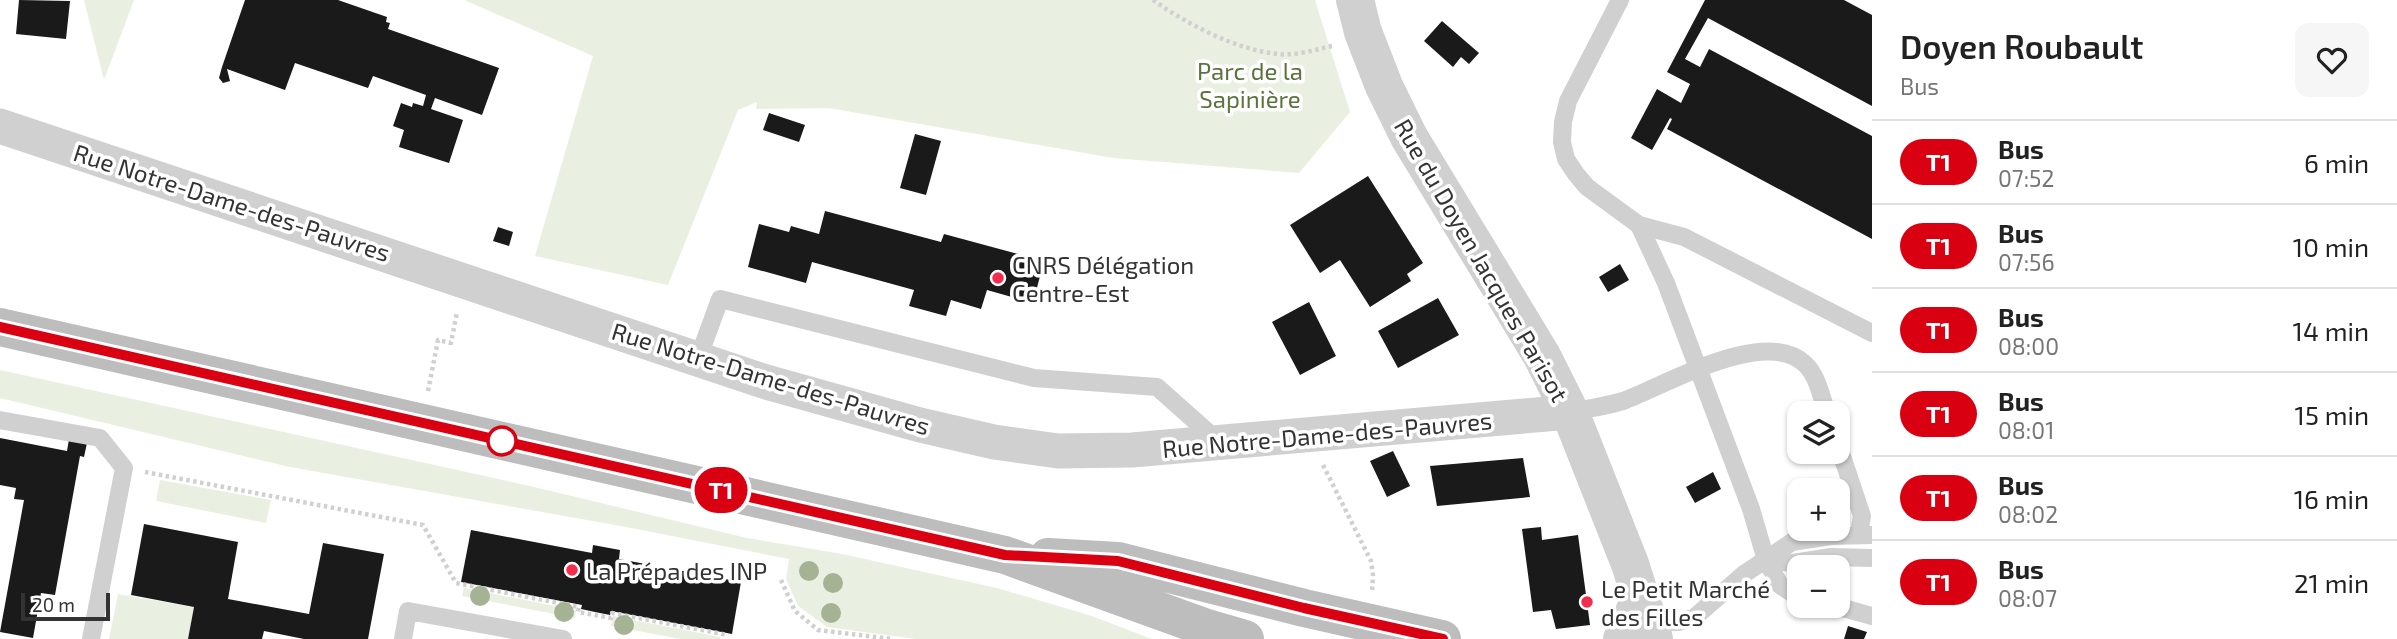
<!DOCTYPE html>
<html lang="fr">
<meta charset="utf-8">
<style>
:root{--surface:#fff;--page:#f6f6f6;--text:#222;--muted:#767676;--line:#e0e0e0}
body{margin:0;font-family:"Exo 2",sans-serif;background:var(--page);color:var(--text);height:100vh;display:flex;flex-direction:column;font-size:26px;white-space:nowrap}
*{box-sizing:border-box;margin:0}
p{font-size:23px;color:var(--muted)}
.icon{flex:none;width:38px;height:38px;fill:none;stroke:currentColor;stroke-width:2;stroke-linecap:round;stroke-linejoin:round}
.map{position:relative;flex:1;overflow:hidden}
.side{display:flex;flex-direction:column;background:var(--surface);width:525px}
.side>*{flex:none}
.badge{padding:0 14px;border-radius:23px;font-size:24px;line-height:46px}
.buttons{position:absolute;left:1787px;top:401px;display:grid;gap:14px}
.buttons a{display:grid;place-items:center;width:63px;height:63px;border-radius:14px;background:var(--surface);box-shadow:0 2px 5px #0004;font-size:35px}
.scale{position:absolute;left:21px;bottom:18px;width:89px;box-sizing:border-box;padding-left:7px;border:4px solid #333;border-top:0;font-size:19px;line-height:24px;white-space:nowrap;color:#333;-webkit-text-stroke:5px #fff;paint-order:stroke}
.map>.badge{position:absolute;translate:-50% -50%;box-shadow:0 0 0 4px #fff}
.round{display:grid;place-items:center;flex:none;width:74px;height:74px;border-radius:14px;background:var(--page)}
.head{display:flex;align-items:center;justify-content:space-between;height:119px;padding:0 28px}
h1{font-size:33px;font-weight:600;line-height:52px}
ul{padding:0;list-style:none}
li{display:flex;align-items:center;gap:21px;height:84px;padding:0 28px;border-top:2px solid var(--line)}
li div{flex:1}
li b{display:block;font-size:26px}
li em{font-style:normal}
li .badge{min-width:77px;font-weight:700;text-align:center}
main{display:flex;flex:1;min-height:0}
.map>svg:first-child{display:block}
</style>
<main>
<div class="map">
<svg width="1872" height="639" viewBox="0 0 1872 639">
<rect width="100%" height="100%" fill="#fff"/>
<path fill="#eaf0e1" d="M 84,0 L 134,0 L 104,80 Z
M 464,0 L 1315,0 L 1350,112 L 1299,173 L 1113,158 L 829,108 L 756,109 L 757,102 L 738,110 L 668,285 L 535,256 L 593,56 Z
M 0,370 L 530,486 L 747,538 L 842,554 L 997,588 L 1092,616 L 1152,639 L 915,639 L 827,627 L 798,606 L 786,579 L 789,559 L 626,527 L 290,467 L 0,398 Z
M 160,480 L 271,500 L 266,523 L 156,501 Z
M 464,588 L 576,610 L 575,618 L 462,596 Z
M 118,594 L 194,607 L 188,639 L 109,639 Z
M 613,616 L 720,637 L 720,639 L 681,639 L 611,626 Z"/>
<path fill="#1a1a1a" d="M 19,0 L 70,1 L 66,39 L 16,34 Z
M 245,0 L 338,0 L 387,17 L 386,22 L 390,23 L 388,29 L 499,68 L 482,115 L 435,98 L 431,109 L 463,120 L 449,163 L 399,147 L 404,130 L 393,126 L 401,103 L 412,107 L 413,103 L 423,106 L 426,95 L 373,76 L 368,88 L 295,63 L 285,90 L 227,69 L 230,81 L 223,83 L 219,78 L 222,67 Z
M 1705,0 L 1844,0 L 1872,15 L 1872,106 L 1708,18 L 1685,59 L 1700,67 L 1709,49 L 1872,136 L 1872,239 L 1667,129 L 1672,119 L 1670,118 L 1652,150 L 1631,138 L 1657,89 L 1681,103 L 1690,84 L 1667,72 Z
M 1442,21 L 1479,53 L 1469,64 L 1461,57 L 1453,67 L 1424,41 Z
M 769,113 L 805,125 L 799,142 L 763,130 Z
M 915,134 L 941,141 L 926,195 L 900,188 Z
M 1368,176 L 1423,263 L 1407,274 L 1411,281 L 1370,307 L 1340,260 L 1320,273 L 1290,225 Z
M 825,211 L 941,242 L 944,234 L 1044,261 L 1033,303 L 987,290 L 981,309 L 951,300 L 946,316 L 909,306 L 914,290 L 812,262 L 806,283 L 748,267 L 759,224 L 789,232 L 791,226 L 819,234 Z
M 498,227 L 513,232 L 509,246 L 493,241 Z
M 1620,264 L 1629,280 L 1608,292 L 1599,277 Z
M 1438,298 L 1459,335 L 1398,368 L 1378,331 Z
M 1309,302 L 1336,356 L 1300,375 L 1272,322 Z
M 0,438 L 67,451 L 69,439 L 87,443 L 84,457 L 80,456 L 55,595 L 41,593 L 33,638 L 0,632 L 24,500 L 14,499 L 16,488 L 0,485 Z
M 1393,451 L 1410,486 L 1387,497 L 1370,461 Z
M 1523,458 L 1530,497 L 1437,506 L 1430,466 Z
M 1713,472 L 1721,489 L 1695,503 L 1686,487 Z
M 144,524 L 238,542 L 228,599 L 309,614 L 323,543 L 384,554 L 368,639 L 304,639 L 264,631 L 262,639 L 188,639 L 194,607 L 131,595 Z
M 1541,527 L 1542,540 L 1578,535 L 1590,625 L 1556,629 L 1551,610 L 1533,612 L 1522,529 Z
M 471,530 L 592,553 L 593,545 L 620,550 L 619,559 L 741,582 L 732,634 L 611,611 L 610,615 L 595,612 L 581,609 L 582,605 L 461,582 Z
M 1848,626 L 1867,632 L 1864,639 L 1844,639 Z"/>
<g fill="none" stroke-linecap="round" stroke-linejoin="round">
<path stroke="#d0d0d0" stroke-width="4.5" stroke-dasharray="3.5 3.5" stroke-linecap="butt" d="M 1153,0 C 1187,24 1236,50 1278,54 C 1296,56 1314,50 1332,46
M 428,391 L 438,340 L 451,343 L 457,312
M 1323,465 L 1371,561 L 1373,575 L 1372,592
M 145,472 L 423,525 L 456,583 L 579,607 L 578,612 L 611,618 L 612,613 L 728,635
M 781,580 L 795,611 L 818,630 L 892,639"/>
<path stroke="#d0d0d0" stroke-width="18" d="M 1620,0 L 1568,101 L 1563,122 L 1562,142 L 1566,159 L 1576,174 L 1587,187 L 1639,225 L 1684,237 L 1872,333
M 1639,225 L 1666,283 L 1751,509 L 1766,560 L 1780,585 L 1799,598
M 698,359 L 720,299 L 1034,378 L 1157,387 L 1220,443
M 1570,412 C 1588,409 1606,406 1623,401 C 1666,385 1765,326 1805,364 C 1818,376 1821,397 1827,413
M 0,420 L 100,438 L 124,468 L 91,639
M 1838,444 L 1862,516 L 1859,534
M 1766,560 L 1793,563 L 1831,557 L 1872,558
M 1836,606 L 1872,616
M 1647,622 L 1679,622 L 1695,617 L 1744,574 L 1792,542 L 1831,536 L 1872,535
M 403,639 L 408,611 L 563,639"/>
<path stroke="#d0d0d0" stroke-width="35" d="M 0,126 L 763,381 L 920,425 L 994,442 L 1058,451 L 1132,450 L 1570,412"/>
<path stroke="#d0d0d0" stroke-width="38" d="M 1355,0 L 1363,32 L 1384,86 L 1409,137 L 1542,356 L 1570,412 L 1630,564 L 1654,639
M 1622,639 L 1640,599"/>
<path stroke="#bdbdbd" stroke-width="38" d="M 0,327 L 1005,555 L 1207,628 L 1245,639
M 1048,557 L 1118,561 L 1304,608 L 1442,639"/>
</g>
<g fill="#a5b294">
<circle cx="809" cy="571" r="10"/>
<circle cx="833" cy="583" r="10"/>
<circle cx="480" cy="596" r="10"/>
<circle cx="564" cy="612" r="10"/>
<circle cx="831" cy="613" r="10"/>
<circle cx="624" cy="625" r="10"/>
</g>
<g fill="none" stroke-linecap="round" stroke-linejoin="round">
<defs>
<path id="line" d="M 0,327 L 1005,555 L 1118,561 L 1304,608 L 1443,639"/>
</defs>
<use href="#line" stroke="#fff" stroke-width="16"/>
<use href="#line" stroke="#d90011" stroke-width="10"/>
</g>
<g fill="#f22d4d" stroke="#fff" stroke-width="2.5">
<circle cx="998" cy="278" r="7"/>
<circle cx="572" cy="570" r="7"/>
<circle cx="1587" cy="602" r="7"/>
</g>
<circle fill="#fff" stroke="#d90011" stroke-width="3.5" cx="502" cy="441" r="14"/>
<g text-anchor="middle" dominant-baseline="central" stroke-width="7" stroke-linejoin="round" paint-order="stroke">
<g font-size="24" fill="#5b733c" stroke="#fff">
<text x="1250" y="70">Parc de la<tspan x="1250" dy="28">Sapinière</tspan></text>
</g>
<g font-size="24" fill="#333" stroke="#fff">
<text transform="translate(232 202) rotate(18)">Rue Notre-Dame-des-Pauvres</text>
<text transform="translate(1482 260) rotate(60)">Rue du Doyen Jacques Parisot</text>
<text transform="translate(771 378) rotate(17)">Rue Notre-Dame-des-Pauvres</text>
<text transform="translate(1327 434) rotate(-5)">Rue Notre-Dame-des-Pauvres</text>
</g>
<g font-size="24" fill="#333" stroke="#fff" text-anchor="start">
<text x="1012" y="264">CNRS Délégation<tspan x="1012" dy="28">Centre-Est</tspan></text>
<text x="586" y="570">La Prépa des INP</text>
<text x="1601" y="588">Le Petit Marché<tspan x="1601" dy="28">des Filles</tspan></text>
</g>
</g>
</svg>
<div class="buttons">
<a><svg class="icon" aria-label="layers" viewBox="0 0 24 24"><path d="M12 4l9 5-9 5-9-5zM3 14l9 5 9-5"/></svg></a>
<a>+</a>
<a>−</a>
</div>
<div class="scale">20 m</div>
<b class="badge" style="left:721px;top:490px;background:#d90011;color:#fff">T1</b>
</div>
<section class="side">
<div class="head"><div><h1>Doyen Roubault</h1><p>Bus</p></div><a class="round"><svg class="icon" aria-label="heart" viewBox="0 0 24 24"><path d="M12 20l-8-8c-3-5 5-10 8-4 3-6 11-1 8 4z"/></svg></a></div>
<ul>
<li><span class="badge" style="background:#d90011;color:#fff">T1</span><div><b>Bus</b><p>07:52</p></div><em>6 min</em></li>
<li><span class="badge" style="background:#d90011;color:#fff">T1</span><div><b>Bus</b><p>07:56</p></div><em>10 min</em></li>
<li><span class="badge" style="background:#d90011;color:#fff">T1</span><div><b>Bus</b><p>08:00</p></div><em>14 min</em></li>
<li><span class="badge" style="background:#d90011;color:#fff">T1</span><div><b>Bus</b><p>08:01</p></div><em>15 min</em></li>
<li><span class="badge" style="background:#d90011;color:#fff">T1</span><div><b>Bus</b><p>08:02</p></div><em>16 min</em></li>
<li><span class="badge" style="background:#d90011;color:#fff">T1</span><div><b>Bus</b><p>08:07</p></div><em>21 min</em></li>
</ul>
</section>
</main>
